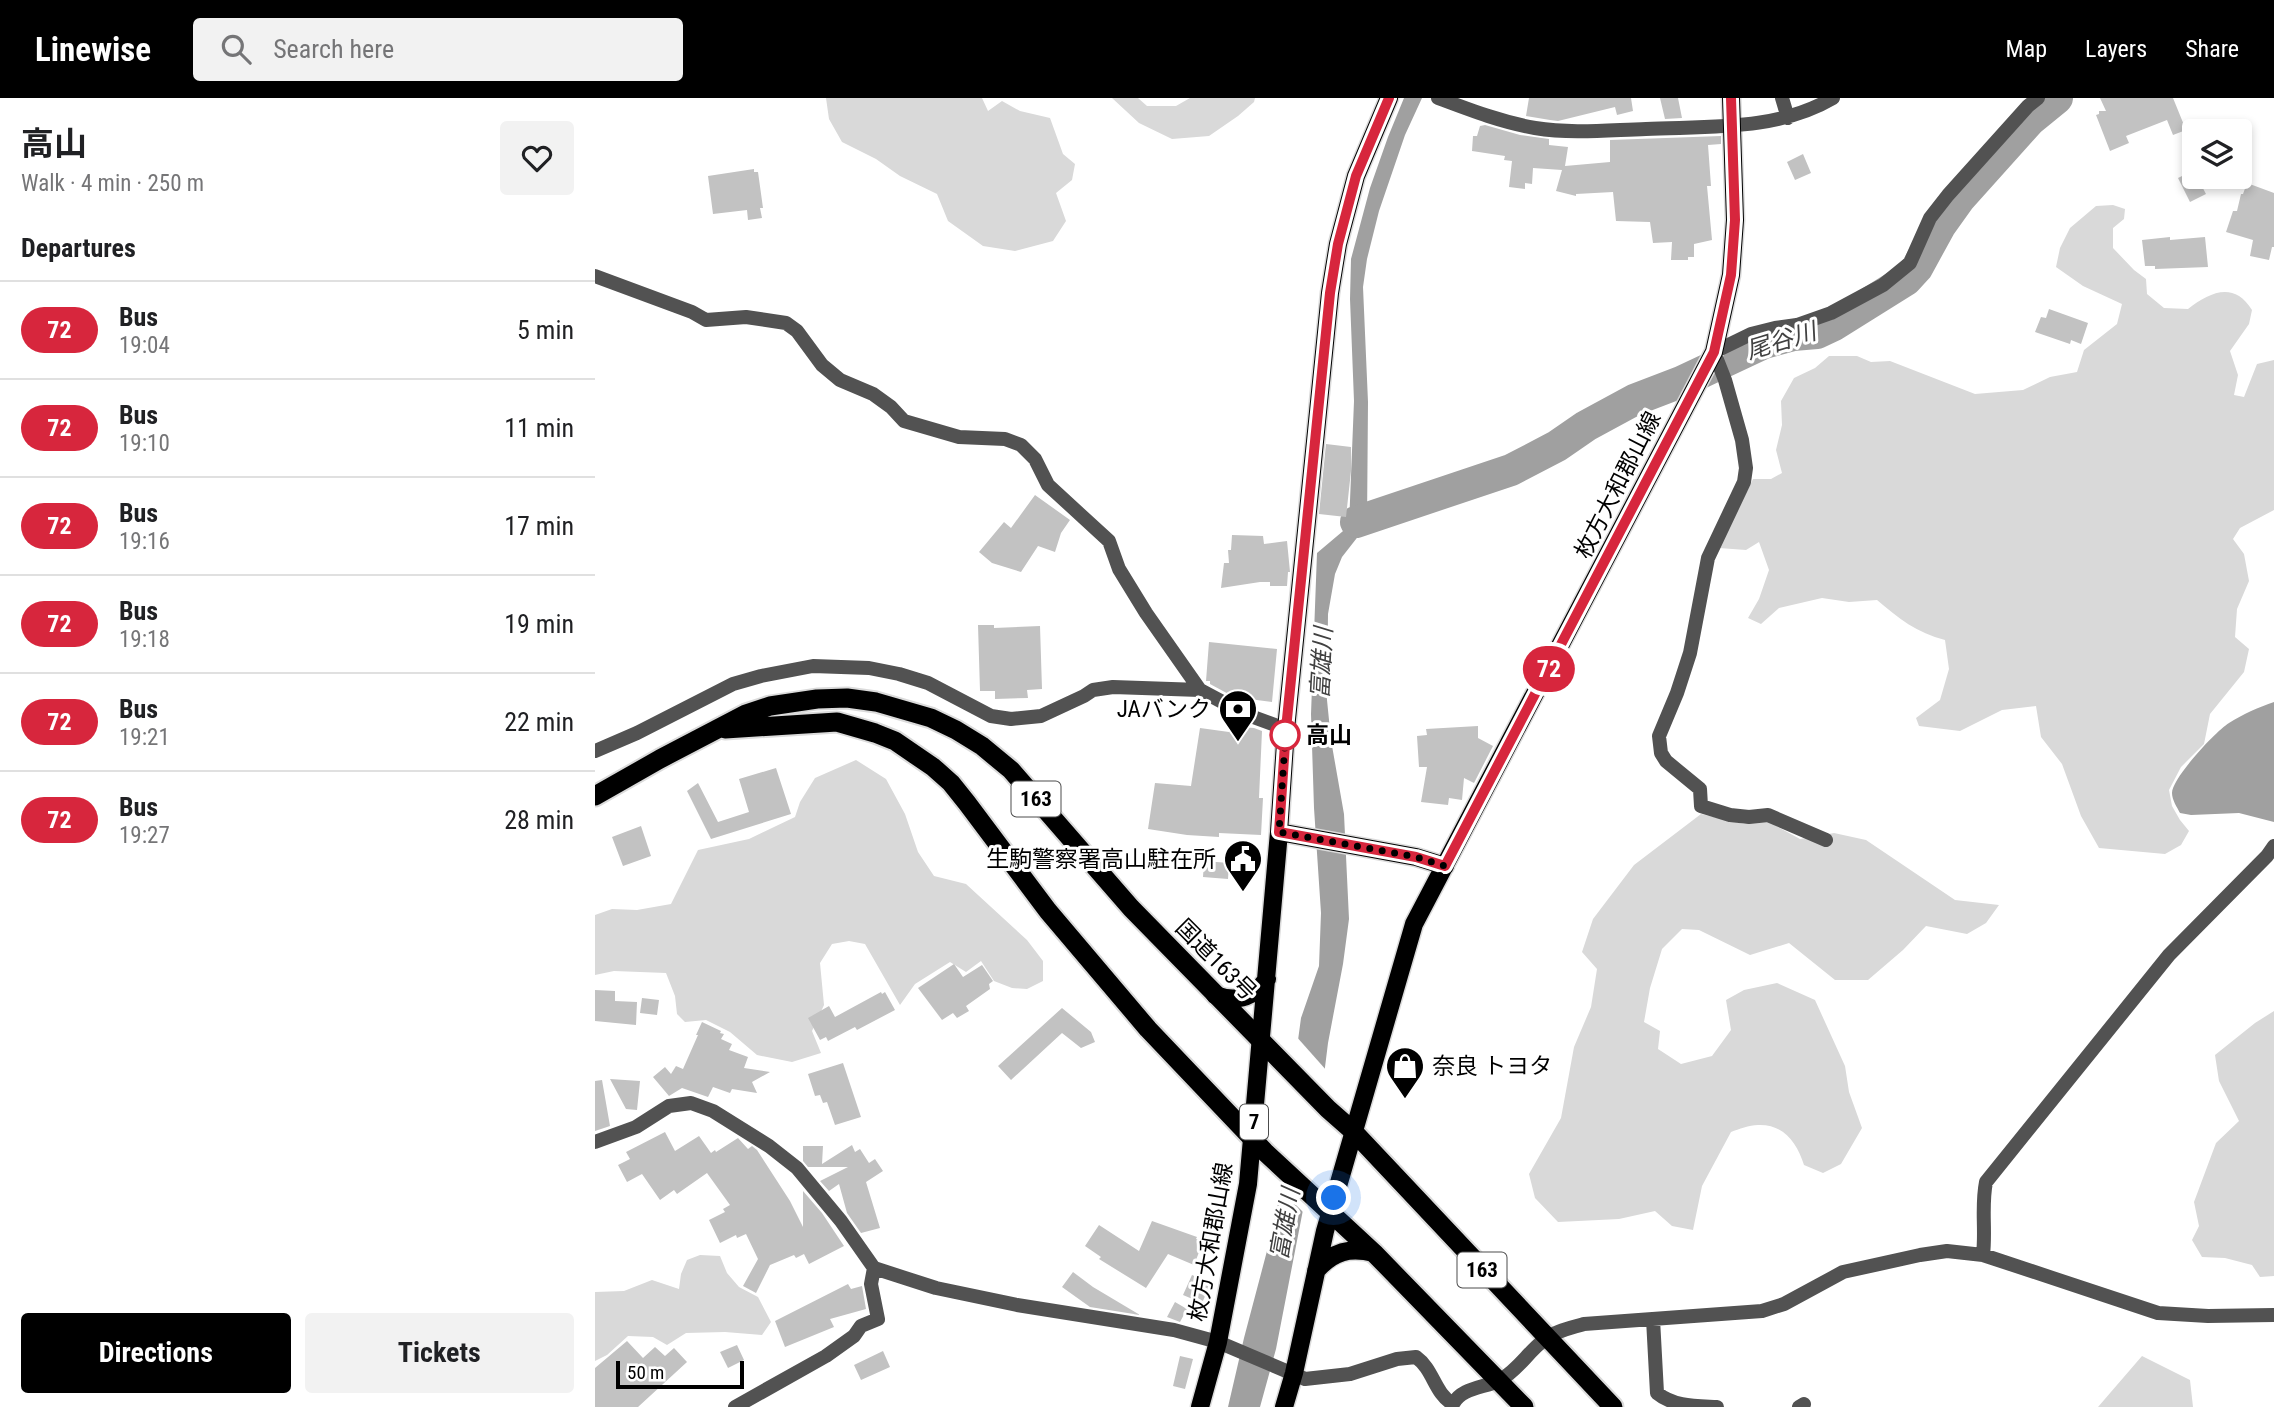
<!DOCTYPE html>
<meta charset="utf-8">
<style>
:root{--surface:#fff;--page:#f2f2f2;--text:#202124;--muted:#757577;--line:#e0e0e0;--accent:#000}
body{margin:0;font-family:"Roboto Condensed","Noto Sans JP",sans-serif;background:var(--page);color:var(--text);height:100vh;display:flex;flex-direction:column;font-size:26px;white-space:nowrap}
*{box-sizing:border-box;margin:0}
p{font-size:23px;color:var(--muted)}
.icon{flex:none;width:38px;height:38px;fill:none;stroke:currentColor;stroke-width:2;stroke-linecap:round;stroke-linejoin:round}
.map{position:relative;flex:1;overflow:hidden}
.panel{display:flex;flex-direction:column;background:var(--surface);width:595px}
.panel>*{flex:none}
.badge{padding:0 14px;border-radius:23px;font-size:24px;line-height:46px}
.buttons{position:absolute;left:1587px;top:21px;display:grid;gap:14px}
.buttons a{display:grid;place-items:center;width:70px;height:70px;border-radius:7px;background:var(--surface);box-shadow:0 4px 10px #0003;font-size:35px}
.scale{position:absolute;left:21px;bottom:18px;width:128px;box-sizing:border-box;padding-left:7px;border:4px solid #000;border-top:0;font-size:19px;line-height:24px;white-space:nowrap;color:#000;-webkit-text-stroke:5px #fff;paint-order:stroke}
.you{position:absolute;width:35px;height:35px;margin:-18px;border:5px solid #fff;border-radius:50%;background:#1a73e8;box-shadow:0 0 0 10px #1a73e833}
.map>.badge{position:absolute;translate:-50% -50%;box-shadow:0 0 0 4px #fff}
h2{padding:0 21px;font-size:26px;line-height:63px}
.round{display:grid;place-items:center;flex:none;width:74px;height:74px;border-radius:7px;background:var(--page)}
.head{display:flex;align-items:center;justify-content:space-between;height:119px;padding:0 21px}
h1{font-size:33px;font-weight:700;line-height:52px}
.cta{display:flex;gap:14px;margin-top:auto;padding:14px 21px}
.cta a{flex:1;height:80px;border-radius:7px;background:var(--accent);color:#fff;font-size:28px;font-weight:700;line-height:80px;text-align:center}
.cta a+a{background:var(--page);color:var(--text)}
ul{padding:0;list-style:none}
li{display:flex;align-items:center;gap:21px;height:98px;padding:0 21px;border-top:2px solid var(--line)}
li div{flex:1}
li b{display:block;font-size:26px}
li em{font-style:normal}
li .badge{min-width:77px;font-weight:700;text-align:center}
header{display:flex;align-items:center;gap:42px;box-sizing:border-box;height:98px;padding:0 35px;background:var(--accent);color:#fff}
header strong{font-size:33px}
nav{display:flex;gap:38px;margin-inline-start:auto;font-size:24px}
.search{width:490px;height:63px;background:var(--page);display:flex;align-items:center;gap:18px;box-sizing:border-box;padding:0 24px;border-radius:7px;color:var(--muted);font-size:26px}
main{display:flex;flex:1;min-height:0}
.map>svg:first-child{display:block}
</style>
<header>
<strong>Linewise</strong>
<div class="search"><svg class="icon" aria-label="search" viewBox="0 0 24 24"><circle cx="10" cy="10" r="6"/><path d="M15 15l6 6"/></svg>Search here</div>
<nav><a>Map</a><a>Layers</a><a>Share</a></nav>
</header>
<main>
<section class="panel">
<div class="head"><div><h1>高山</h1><p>Walk · 4 min · 250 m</p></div><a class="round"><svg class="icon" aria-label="heart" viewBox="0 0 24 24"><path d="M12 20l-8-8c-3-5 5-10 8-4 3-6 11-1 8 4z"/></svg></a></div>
<h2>Departures</h2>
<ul>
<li><span class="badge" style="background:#d7263d;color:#fff">72</span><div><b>Bus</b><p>19:04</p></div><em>5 min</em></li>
<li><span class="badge" style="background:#d7263d;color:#fff">72</span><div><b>Bus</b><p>19:10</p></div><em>11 min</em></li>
<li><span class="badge" style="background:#d7263d;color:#fff">72</span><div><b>Bus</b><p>19:16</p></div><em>17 min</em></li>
<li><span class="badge" style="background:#d7263d;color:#fff">72</span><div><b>Bus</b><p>19:18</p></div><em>19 min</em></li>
<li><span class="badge" style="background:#d7263d;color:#fff">72</span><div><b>Bus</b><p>19:21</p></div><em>22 min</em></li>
<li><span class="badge" style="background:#d7263d;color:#fff">72</span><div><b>Bus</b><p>19:27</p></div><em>28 min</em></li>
</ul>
<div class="cta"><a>Directions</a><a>Tickets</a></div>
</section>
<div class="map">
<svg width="1679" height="1309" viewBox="0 0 1679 1309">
<rect width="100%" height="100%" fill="#fff"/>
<path fill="#d9d9d9" d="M 231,0 L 387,0 L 393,13 L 407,3 L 425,13 L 455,20 L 468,56 L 480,66 L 477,82 L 461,95 L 471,123 L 458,143 L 420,153 L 388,148 L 353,123 L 342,96 L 305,78 L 281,61 L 247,44 L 234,21 Z
M 517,0 L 543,0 L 552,8 L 581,8 L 595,0 L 660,0 L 659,4 L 643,18 L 614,38 L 577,41 L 544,25 Z
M 1518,107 L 1530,111 L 1529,121 L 1518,130 L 1518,150 L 1539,172 L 1551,181 L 1552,196 L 1569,210 L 1593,211 C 1615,194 1639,183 1657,212 L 1654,226 L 1635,253 L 1643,277 L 1639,297 L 1649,299 L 1662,266 L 1679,262 L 1679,412 L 1645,430 L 1638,441 L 1649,456 L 1654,483 L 1642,511 L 1640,539 L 1654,551 L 1649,574 L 1615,616 L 1609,646 L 1586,669 L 1574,692 L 1577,708 L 1585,722 L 1594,733 L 1586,747 L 1570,756 L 1504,750 L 1486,718 L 1467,666 L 1446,639 L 1441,608 L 1407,612 L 1365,633 L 1324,628 L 1321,620 L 1345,602 L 1354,571 L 1350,542 C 1322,535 1303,520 1282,502 L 1254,504 L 1227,500 L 1184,510 L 1166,526 L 1153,520 L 1164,501 L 1174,472 L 1164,444 L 1151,452 L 1124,450 L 1158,381 L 1176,381 L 1187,375 L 1181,352 L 1187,327 L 1186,303 L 1199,280 L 1220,270 L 1234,258 L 1262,258 L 1276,264 L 1295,263 L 1380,296 L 1428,292 L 1455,279 L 1482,274 L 1489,252 L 1522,226 L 1527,206 L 1488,188 L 1461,169 L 1465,150 L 1475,130 L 1501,108 Z
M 261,662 L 291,681 L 310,716 L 323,754 L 339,778 L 371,786 L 432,842 L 448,863 L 448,883 L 432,891 L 417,890 L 399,883 L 386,863 L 371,874 L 355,864 L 320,886 L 305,907 L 270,846 L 254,843 L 237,846 L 225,865 L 229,907 L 217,933 L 226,955 L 197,964 L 162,957 L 135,934 L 111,922 L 90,924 L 82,916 L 80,898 L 71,875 L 19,873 L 0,877 L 0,817 L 17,811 L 42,812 L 76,806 L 103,752 L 154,741 L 200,719 L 205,704 L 220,680 Z
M 1106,716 L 1149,726 L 1172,723 L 1205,741 L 1239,735 L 1271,742 L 1360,802 L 1404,807 L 1391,825 L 1372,836 L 1331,828 L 1308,852 L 1273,882 L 1240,882 L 1194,845 L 1155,857 L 1104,832 L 1087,831 L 1067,851 L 1055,890 L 1049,924 L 1065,933 L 1063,951 L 1086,966 L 1117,958 L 1136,932 L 1131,902 L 1149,892 L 1182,885 L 1220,902 L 1250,968 L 1254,994 L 1267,1030 L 1246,1066 L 1228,1075 L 1209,1067 C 1202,1045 1189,1026 1163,1027 C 1154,1027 1144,1031 1136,1034 L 1107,1088 L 1098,1132 L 1077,1128 L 1060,1113 L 1024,1121 L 963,1124 L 940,1100 L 934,1076 L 966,1020 L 979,949 L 996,909 L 1002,871 L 987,854 L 998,821 L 1039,767 Z
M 1679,913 L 1679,1178 L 1665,1179 L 1657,1167 L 1630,1160 L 1607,1159 L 1597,1142 L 1604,1128 L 1599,1104 L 1621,1045 L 1644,1023 L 1624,983 L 1620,957 L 1660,925 Z
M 105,1157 L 125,1158 L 132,1175 L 144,1189 L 163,1199 L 176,1224 L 167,1237 L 130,1234 L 91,1235 L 72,1247 L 58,1239 L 33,1238 L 12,1257 L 0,1263 L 0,1194 L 29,1193 L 57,1182 L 84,1191 L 86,1176 L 92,1162 Z
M 1547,1258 L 1595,1282 L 1598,1309 L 1503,1309 Z"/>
<path fill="#a0a0a0" d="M 809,0 L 827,0 L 810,37 L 784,113 L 772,161 L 768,189 L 773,304 L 772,427 L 747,459 L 740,476 L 733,516 L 732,602 L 736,642 L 749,716 L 754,821 L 748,866 L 733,945 L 720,1050 L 681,1251 L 665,1309 L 633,1309 L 649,1240 L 677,1134 L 688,1082 L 694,1009 L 706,920 L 724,868 L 726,815 L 719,710 L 716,616 L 722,455 L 754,428 L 759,303 L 755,201 L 756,161 L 775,90 L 793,39 Z
M 1679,604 L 1679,724 L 1644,715 L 1596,717 L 1585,715 C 1582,709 1577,702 1577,695 C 1577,680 1621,633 1634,625 C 1648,616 1664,609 1679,604 Z"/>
<path fill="#fff" d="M 700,937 L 732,973 L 723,1051 L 711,1117 L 683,1089 Z"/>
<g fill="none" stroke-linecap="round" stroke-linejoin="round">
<path stroke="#a0a0a0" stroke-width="32" d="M 761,424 L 916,372 L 962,348 L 991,328 L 1039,302 L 1086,284 L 1169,245 L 1198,237 L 1222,235 L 1239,227 L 1311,182 L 1322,170 L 1345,128 L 1365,100 L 1435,22 L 1462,0"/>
</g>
<path fill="#c2c2c2" d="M 934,0 L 1036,0 L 1038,13 L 1022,17 L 1020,9 L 963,23 L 955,22 L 931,18 Z
M 1065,0 L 1083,0 L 1087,20 L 1070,21 Z
M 1505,0 L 1578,0 L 1591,32 L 1578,37 L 1572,22 L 1531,38 L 1534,45 L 1515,53 L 1501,17 L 1504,16 L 1504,13 L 1511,13 Z
M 890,27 L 925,37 L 954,41 L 954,47 L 973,49 L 970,68 L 1015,64 L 1015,42 L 1126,38 L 1126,46 L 1113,47 L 1116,88 L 1112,88 L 1117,142 L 1099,146 L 1099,159 L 1093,159 L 1093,162 L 1076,162 L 1077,144 L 1058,145 L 1055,124 L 1021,123 L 1018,94 L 981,96 L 981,98 L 961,93 L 967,72 L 938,70 L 937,86 L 930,85 L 930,91 L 914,89 L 917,63 L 909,62 L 910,58 L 877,53 L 878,38 L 882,38 L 885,28 Z
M 1208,56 L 1216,75 L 1200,82 L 1192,64 Z
M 159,71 L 159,74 L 163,74 L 168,110 L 165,110 L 167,120 L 153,122 L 152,112 L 118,116 L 113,78 Z
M 1599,72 L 1600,79 L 1602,79 L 1611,96 L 1595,104 L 1583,80 Z
M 1652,85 L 1679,95 L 1679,149 L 1677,149 L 1674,162 L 1655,158 L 1658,142 L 1631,134 L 1638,113 L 1642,113 L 1646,96 L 1648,96 Z
M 1575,139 L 1575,142 L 1610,139 L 1613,169 L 1560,171 L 1560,168 L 1550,168 L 1547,142 Z
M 1454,211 L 1493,225 L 1486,246 L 1476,242 L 1475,246 L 1440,234 L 1446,219 L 1451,220 Z
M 731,346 L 756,349 L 756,373 L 751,419 L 724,416 Z
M 440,397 L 475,422 L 466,435 L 460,454 L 443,448 L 426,474 L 397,465 L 384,454 L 409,424 L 416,430 Z
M 637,437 L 668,438 L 669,446 L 692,443 L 695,474 L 693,474 L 692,488 L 675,488 L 675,484 L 665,484 L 626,490 L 629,465 L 634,465 L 633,452 L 636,452 Z
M 383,527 L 399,527 L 399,530 L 445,528 L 447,591 L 432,592 L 433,600 L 400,601 L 400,593 L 385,593 Z
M 614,544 L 682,551 L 677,604 L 639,599 L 615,586 L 615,583 L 611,583 Z
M 634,628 L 659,630 L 667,633 L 664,700 L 668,700 L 666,737 L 624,735 L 624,739 L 592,737 L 553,731 L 560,685 L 596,688 L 605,630 L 634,634 Z
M 883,628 L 883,640 L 898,648 L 879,685 L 869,680 L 867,702 L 854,700 L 853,707 L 826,704 L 832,669 L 824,669 L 822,638 L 832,637 L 831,631 Z
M 181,670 L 196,716 L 116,741 L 92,693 L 103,685 L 123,724 L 154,714 L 144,681 Z
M 46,728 L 56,758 L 28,768 L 17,739 Z
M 609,763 L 634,765 L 633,781 L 608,779 Z
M 359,866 L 368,879 L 387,867 L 398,883 L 394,886 L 395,891 L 371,908 L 374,913 L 362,920 L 358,915 L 347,922 L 323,890 Z
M 0,892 L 20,893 L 20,903 L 42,904 L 41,927 L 0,923 Z
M 286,894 L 287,896 L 290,894 L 300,912 L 262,932 L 260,929 L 233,943 L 231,939 L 225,942 L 213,920 L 234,908 L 240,919 Z
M 47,900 L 64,902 L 62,917 L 45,915 Z
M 467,910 L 496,934 L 500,944 L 486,950 L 467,935 L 416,982 L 403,968 Z
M 107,924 L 126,933 L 125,935 L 129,936 L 126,941 L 137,946 L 134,952 L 153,959 L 149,970 L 175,974 L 157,984 L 162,995 L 137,991 L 135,995 L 118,989 L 113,999 L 87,990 L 74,998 L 58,979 L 70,969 L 76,976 L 81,968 L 88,971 L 103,937 L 101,937 Z
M 248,965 L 266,1019 L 240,1027 L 232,1004 L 228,1005 L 225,997 L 220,998 L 213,976 Z
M 15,981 L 45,983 L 42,1012 L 31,1011 Z
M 7,982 L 15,1028 L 0,1033 L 0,983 Z
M 70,1034 L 80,1053 L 104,1038 L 116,1055 L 120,1052 L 121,1054 L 143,1040 L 153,1051 L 157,1048 L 162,1052 L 195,1103 L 208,1129 L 208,1093 L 227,1115 L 249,1148 L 214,1166 L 209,1156 L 201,1160 L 199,1157 L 175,1167 L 161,1195 L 148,1188 L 163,1161 L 151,1136 L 142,1140 L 141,1137 L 125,1145 L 114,1122 L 130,1114 L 128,1111 L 135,1107 L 112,1075 L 82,1096 L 79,1092 L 65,1102 L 47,1076 L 32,1084 L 23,1067 L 35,1061 L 31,1054 Z
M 257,1047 L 260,1054 L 265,1051 L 274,1065 L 280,1061 L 288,1073 L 271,1084 L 285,1130 L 266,1135 L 252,1115 L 244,1086 L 234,1093 L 225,1083 L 253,1069 L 213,1069 L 208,1063 L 208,1048 L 228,1048 L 227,1066 Z
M 557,1123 L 602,1139 L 601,1141 L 608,1144 L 599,1167 L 573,1156 L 551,1190 L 504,1161 L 506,1159 L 490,1148 L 504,1127 L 544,1153 Z
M 478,1174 L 498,1189 L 545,1217 L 495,1209 L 467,1189 Z
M 597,1177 L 616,1185 L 607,1205 L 588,1197 Z
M 253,1186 L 256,1191 L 267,1188 L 271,1211 L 235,1221 L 239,1229 L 190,1249 L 180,1223 Z
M 580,1204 L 592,1211 L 585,1224 L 572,1219 Z
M 32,1243 L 48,1260 L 60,1249 L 70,1258 L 79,1250 L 92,1264 L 43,1309 L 0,1309 L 0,1270 Z
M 142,1247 L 149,1262 L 133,1270 L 125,1254 Z
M 288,1253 L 295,1269 L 266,1282 L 259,1267 Z
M 585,1258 L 598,1261 L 590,1291 L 578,1288 Z"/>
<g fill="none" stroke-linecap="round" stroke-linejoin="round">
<defs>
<path id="primary" d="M 684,734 L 821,759 L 850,768
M 620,897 C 642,905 659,899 672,881
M 721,1173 C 738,1153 755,1149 779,1155
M 605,1309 L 623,1244 L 653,1086 L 684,734 L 691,631 L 735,195 L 743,146 L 761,78 L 794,0
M 689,1309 L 699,1275 L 730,1133 L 819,826 L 1119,254 L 1136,177 L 1140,122 L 1136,0"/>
<path id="trunk" d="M 130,631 L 242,624 L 280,635 L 300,643 L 338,669 L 356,685 L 372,705 L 453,813 L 553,931 L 671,1055 L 779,1155 L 929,1309
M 0,698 L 65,661 L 151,616 L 175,608 L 222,601 L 252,600 L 281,604 L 336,620 L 361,632 L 387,648 L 416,672 L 536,810 L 733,1011 L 758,1033 L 1018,1309"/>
</defs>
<use href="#primary" stroke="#dbdbdb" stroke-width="21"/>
<use href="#trunk" stroke="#dbdbdb" stroke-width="23"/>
<path stroke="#525252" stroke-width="14" d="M 843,0 C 875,12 906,24 940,30 C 977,36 1014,32 1051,31 C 1114,28 1182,33 1238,0
M 1187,0 L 1193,20
M 0,178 L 97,214 L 111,222 L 151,219 L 191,225 L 202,233 L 227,267 L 245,282 L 278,296 L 296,309 L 309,323 L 364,339 L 410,341 L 426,347 L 440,361 L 453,387 L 514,443 L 524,471 L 551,515 L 605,592 L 650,616 L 691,631
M 0,653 L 42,635 L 138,586 L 166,578 L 218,568 L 274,570 L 304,576 L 333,585 L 396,618 L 416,621 L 446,618 L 489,598 L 498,592 L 518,589 L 605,592
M 1231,742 L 1173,717 L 1154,719 L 1135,717 L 1106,708 L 1105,691 L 1071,663 L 1066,655 L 1064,638 L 1082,595 L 1095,555 L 1113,460 L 1149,384 L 1151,370 L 1147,342 L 1130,282 L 1119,254 L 1156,236 L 1180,230 L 1202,227 L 1236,215 L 1288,187 L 1315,165 L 1335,120 L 1353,97 L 1433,8 L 1443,0
M 0,1044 L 41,1029 L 74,1008 L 96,1005 L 118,1013 L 174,1048 L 202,1070 L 246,1123 L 279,1170 L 341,1190 L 422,1207 L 579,1232 L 623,1244 L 710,1281 L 755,1276 L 802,1261 L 821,1259 C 839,1272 839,1295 858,1306 C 867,1289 890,1290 905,1282 C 923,1272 933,1254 949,1242 C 960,1233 976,1230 989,1226 L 1167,1213 L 1189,1206 L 1248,1174 L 1325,1157 L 1352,1153 L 1388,1157 L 1563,1215 L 1613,1218 L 1679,1217
M 1388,1157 C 1391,1131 1386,1109 1391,1084 L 1574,857 L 1672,758 L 1679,748
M 1058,1221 L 1062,1295 C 1079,1309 1101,1308 1122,1309
M 140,1309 L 231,1258 L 259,1238 L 266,1228 L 283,1221 L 276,1186 L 279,1170
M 1204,1309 L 1209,1306"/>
<use href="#primary" stroke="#000" stroke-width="18"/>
<use href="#trunk" stroke="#000" stroke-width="19"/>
</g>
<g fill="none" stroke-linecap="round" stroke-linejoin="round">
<defs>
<path id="line" d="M 794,0 L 761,78 L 743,146 L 735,195 L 691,631 L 684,734 L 821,759 L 850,768 L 1119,254 L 1136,177 L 1140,122 L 1136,0"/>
</defs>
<use href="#line" stroke="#fff" stroke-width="16"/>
<use href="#line" stroke="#d7263d" stroke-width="10"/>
<path stroke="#000" stroke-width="7" stroke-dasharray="0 12.6" d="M 690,637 L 691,631 L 684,734 L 821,759 L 850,768 L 819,827 L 739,1100"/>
</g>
<defs>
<symbol id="bank-pin" viewBox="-11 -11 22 30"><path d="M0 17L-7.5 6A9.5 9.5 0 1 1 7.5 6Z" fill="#000" stroke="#fff"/><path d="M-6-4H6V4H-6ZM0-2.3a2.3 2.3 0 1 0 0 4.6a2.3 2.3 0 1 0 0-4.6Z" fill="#fff"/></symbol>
<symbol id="civic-pin" viewBox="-11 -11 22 30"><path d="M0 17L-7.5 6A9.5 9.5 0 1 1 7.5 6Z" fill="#000" stroke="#fff"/><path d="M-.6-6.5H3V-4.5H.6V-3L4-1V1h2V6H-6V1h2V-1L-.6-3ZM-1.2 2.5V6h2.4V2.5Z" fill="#fff"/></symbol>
<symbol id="shop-pin" viewBox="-11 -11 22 30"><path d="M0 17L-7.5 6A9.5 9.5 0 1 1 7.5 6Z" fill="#000" stroke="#fff"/><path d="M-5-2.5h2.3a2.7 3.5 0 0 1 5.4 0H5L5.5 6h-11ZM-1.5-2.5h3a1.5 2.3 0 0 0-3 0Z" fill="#fff"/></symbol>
</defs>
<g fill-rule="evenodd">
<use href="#bank-pin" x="621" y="589" width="44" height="60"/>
<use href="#civic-pin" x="626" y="739" width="44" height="60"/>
<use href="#shop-pin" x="788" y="946" width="44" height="60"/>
</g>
<circle fill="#fff" stroke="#d7263d" stroke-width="3.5" cx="690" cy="637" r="14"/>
<g text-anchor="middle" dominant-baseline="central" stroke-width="6" stroke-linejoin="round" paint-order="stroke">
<g fill="#fff" stroke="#4c4c4c" stroke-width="2">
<rect x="416.5" y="683.5" width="49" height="35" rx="5"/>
<rect x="645" y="1006.5" width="28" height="35" rx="5"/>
<rect x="862.5" y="1154.5" width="49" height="35" rx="5"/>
</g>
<g font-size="21" font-weight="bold" fill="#000">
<text x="441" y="701">163</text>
<text x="659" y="1024">7</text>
<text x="887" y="1172">163</text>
</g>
<g font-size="23" fill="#000" stroke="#fff">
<text transform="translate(1023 387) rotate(-63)">枚方大和郡山線</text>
<text transform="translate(621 862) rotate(45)">国道163号</text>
<text transform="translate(616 1144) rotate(-80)">枚方大和郡山線</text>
</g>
<g font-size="23" fill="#000" stroke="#fff" text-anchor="end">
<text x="616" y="611">JAバンク</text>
<text x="621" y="761">生駒警察署高山駐在所</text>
<text x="837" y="968" text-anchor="start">奈良 トヨタ</text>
</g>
<g font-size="23" font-weight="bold" fill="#000" stroke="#fff" text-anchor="start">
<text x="711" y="637">高山</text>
</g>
<g font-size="24" font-style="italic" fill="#414141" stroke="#fff">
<text transform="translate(1186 243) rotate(-17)">尾谷川</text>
<text transform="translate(727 565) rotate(-87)">富雄川</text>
<text transform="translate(690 1126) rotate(-80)">富雄川</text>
</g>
</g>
</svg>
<div class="buttons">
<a><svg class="icon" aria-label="layers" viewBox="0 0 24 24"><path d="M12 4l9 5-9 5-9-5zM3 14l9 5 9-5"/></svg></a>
</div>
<div class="scale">50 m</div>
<div class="you" style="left:739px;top:1100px"></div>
<b class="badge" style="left:954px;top:571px;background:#d7263d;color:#fff">72</b>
</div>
</main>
